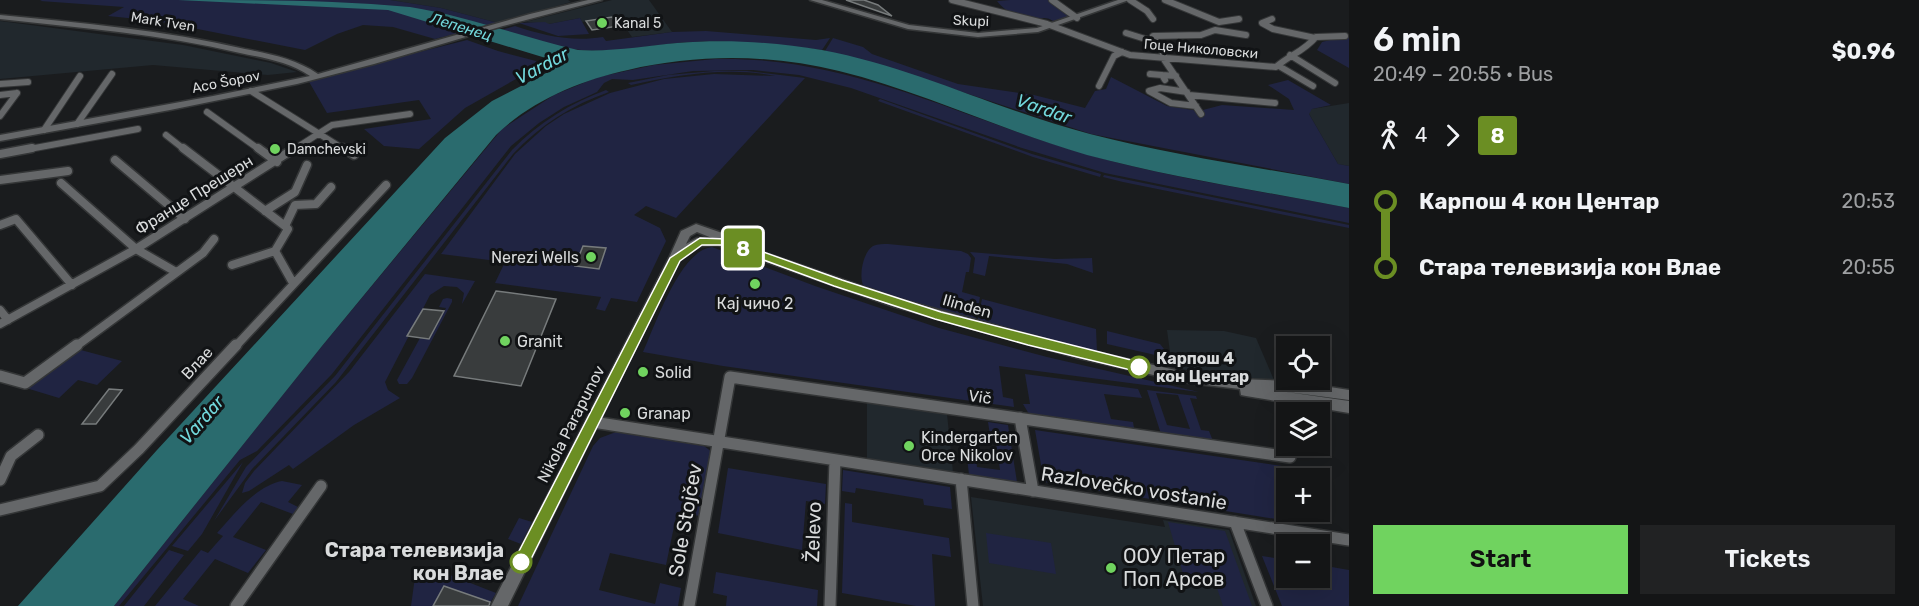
<!DOCTYPE html>
<meta charset="utf-8">
<style>
:root{--surface:#141516;--page:#212223;--text:#f1f3f6;--muted:#9d9fa1;--line:#333435;--accent:#70d35f}
body{margin:0;font-family:Rubik,sans-serif;background:var(--page);color:var(--text);height:100vh;display:flex;flex-direction:column;font-size:22px;white-space:nowrap}
*{box-sizing:border-box;margin:0}
p{font-size:20px;color:var(--muted)}
.icon{flex:none;width:33px;height:33px;fill:none;stroke:currentColor;stroke-width:2;stroke-linecap:round;stroke-linejoin:round}
.map{position:relative;flex:1;overflow:hidden}
.details{display:flex;flex-direction:column;background:var(--surface);width:570px}
.details>*{flex:none}
.badge{padding:0 12px;border-radius:4px;font-size:21px;line-height:39px}
.fabs{position:absolute;left:1276px;top:336px;display:grid;gap:12px}
.fabs a{display:grid;place-items:center;width:54px;height:54px;border-radius:0px;background:var(--surface);box-shadow:0 6px 24px #0002,0 0 0 2px var(--line);font-size:30px}
.map>.badge{position:absolute;translate:-50% -50%;box-shadow:0 0 0 3px #fff}
.legs{display:flex;align-items:center;gap:9px;height:66px;padding:0 24px;font-size:20px}
.legs p{margin-inline-start:auto}
.head{display:flex;align-items:center;justify-content:space-between;height:102px;padding:0 24px}
h1{font-size:33px;font-weight:600;line-height:45px}
.primary-button{display:flex;gap:12px;margin-top:auto;padding:12px 24px}
.primary-button a{flex:1;height:69px;border-radius:0px;background:var(--accent);color:#111;font-size:24px;font-weight:600;line-height:69px;text-align:center}
.primary-button a+a{background:var(--page);color:var(--text)}
ul{padding:0 24px;list-style:none}
li{display:flex;align-items:center;gap:21px;height:66px;font-size:22px}
li i{display:grid;place-items:center;width:9px;height:100%;margin:0 8px;background:currentColor}
li i::after{content:'';width:15px;height:15px;margin:-8px;border:4px solid;border-radius:50%;background:var(--surface)}
li p{margin-inline-start:auto}
li:first-child i{background:linear-gradient(#0000 50%,currentColor 0)}
li:last-child i{background:linear-gradient(currentColor 50%,#0000 0)}
main{display:flex;flex:1;min-height:0}
.map>svg:first-child{display:block}
</style>
<main>
<div class="map">
<svg width="1349" height="606" viewBox="0 0 1349 606">
<rect width="100%" height="100%" fill="#1a1c1e"/>
<path fill="#21282d" d="M 390,0 L 568,0 L 571,2 L 498,23 L 441,8 Z
M 612,0 L 649,0 L 672,32 L 632,37 L 617,16 L 582,22 L 580,18 L 549,24 L 525,22 Z
M 0,21 L 183,45 L 271,63 L 297,72 L 268,75 L 153,65 L 0,79 Z
M 1349,103 L 1349,166 L 1338,164 L 1308,112 L 1312,109 Z
M 1167,330 L 1224,331 L 1256,338 L 1274,380 L 1240,381 L 1172,367 Z
M 867,402 L 947,414 L 953,472 L 867,459 Z
M 971,497 L 1165,527 L 1163,520 L 1229,530 L 1256,606 L 983,606 Z"/>
<path fill="#202442" fill-rule="evenodd" d="M 42,0 L 390,0 L 441,8 L 498,23 L 435,39 L 393,27 L 363,25 L 337,34 L 305,50 L 157,21 L 108,16 L 124,7 L 40,1 Z
M 1010,0 L 1053,0 L 1073,15 L 1053,21 C 1045,16 1042,19 1033,19 C 1020,19 1005,12 997,1 Z
M 580,18 L 589,34 L 558,36 L 519,23 L 545,22 L 549,24 Z
M 515,26 C 545,36 572,42 603,37 L 606,41 L 672,32 L 706,31 L 816,40 L 830,38 L 822,50 C 779,45 737,40 694,42 C 657,43 619,54 581,50 C 554,48 527,37 501,30 Z
M 1332,36 L 1349,37 L 1349,68 L 1317,50 L 1322,42 L 1334,39 Z
M 833,38 L 863,47 L 872,54 L 958,84 L 1034,95 L 1085,108 L 1095,91 L 1106,89 L 1111,77 L 1167,106 L 1199,111 L 1222,105 L 1294,110 L 1289,99 L 1268,85 L 1288,80 L 1331,105 L 1312,109 L 1309,114 L 1338,164 L 1349,166 L 1349,184 L 1091,134 L 880,65 L 825,51 Z
M 467,40 L 498,51 L 536,61 L 539,66 L 465,108 L 419,149 L 384,146 L 364,129 L 431,119 L 419,100 L 327,113 L 308,80 Z
M 715,59 C 845,56 948,112 1069,149 C 1160,177 1256,190 1349,208 L 1349,223 L 1105,173 L 1022,148 L 851,88 L 799,75 L 753,70 L 693,71 L 633,80 L 612,79 L 604,83 L 597,92 L 564,107 L 539,123 L 511,146 L 332,374 L 257,451 L 240,460 L 119,606 L 114,606 L 322,346 L 502,129 L 554,95 L 598,77 L 654,65 Z
M 714,71 L 747,71 L 805,78 L 676,218 L 646,206 L 634,215 L 660,228 L 666,241 L 637,302 L 611,298 L 605,311 L 596,309 L 601,297 L 495,283 L 505,262 L 441,254 L 515,154 L 546,126 L 564,114 L 610,93 L 664,79 L 714,74 L 775,76 C 729,66 676,75 631,85 L 628,83 L 668,75 Z
M 606,90 L 609,92 C 572,105 540,125 513,154 L 336,382 L 252,469 L 214,521 L 246,467 L 335,376 L 512,150 C 539,122 571,103 606,90 Z
M 880,99 L 1032,154 L 1101,174 L 1100,177 L 1033,157 L 878,101 Z
M 1104,175 L 1349,225 L 1349,228 L 1123,182 L 1103,177 Z
M 888,244 L 961,251 L 968,254 L 971,258 L 969,272 L 966,272 L 962,292 L 980,297 L 975,323 L 864,287 C 858,277 863,252 873,246 C 878,244 883,244 888,244 Z
M 712,247 L 815,286 L 939,328 L 1047,357 L 1199,392 L 999,366 L 1003,397 L 1013,399 L 1014,407 L 723,366 L 643,352 C 655,326 680,250 712,247 Z
M 970,252 L 1055,259 L 1092,258 L 1093,273 L 1067,264 L 989,256 L 985,276 L 973,273 L 975,258 Z
M 425,274 L 475,281 L 462,304 L 464,293 L 457,287 L 444,286 L 430,295 L 385,382 L 388,390 L 400,398 L 354,425 L 293,469 L 289,465 L 249,491 L 242,493 L 245,483 L 254,471 L 349,372 Z
M 447,298 L 452,299 L 452,302 L 412,378 L 407,384 L 399,384 L 397,380 L 420,338 L 429,339 L 446,308 L 439,307 L 443,299 Z
M 982,299 L 1096,329 L 1097,352 L 977,323 Z
M 1107,331 L 1160,344 L 1164,349 L 1164,357 L 1107,344 Z
M 77,349 L 122,361 L 97,385 L 78,380 L 59,398 L 26,388 L 44,372 L 50,373 Z
M 1025,374 L 1138,389 L 1142,398 L 1104,394 L 1111,419 L 1133,422 L 1134,428 L 1029,414 L 1023,404 L 1030,404 Z
M 1147,390 L 1196,396 L 1197,399 L 1190,398 L 1201,430 L 1209,431 L 1213,441 L 1161,434 ZM 1156,393 L 1178,395 L 1190,429 L 1167,425 Z
M 988,422 L 1008,425 L 1017,482 L 969,475 L 964,431 L 973,432 L 977,467 L 1000,470 L 995,436 L 990,435 Z
M 1035,430 L 1282,466 L 1287,478 L 1287,512 L 1302,512 L 1307,524 L 1044,482 Z
M 616,432 L 704,446 L 712,452 L 700,516 L 677,512 L 666,565 L 610,553 L 599,590 L 655,604 L 660,583 L 681,588 L 678,606 L 518,606 L 593,446 L 600,438 Z
M 243,462 L 202,534 L 188,551 L 172,546 Z
M 728,468 L 826,484 L 825,504 L 806,501 L 802,550 L 718,533 Z
M 843,470 L 950,487 L 952,509 L 924,505 L 923,499 L 856,488 L 855,493 L 842,491 Z
M 282,481 L 302,485 L 288,502 L 298,507 L 293,514 L 261,502 L 233,537 L 266,550 L 248,573 L 215,559 L 183,599 L 199,606 L 155,606 L 201,550 L 208,553 L 223,536 L 217,533 C 235,513 256,486 282,481 Z
M 845,503 L 852,504 L 852,522 L 949,538 L 951,557 L 932,554 L 935,606 L 916,606 L 842,593 Z
M 519,518 L 532,522 L 521,544 L 508,539 Z
M 1168,522 L 1225,531 L 1252,606 L 1223,606 L 1215,582 L 1184,577 Z
M 986,533 L 1051,543 L 1056,574 L 989,563 Z
M 169,550 L 184,555 L 144,606 L 124,606 Z
M 1262,556 L 1287,560 L 1287,578 L 1320,578 L 1320,565 L 1349,570 L 1349,606 L 1282,606 Z
M 432,568 L 496,593 L 490,603 L 444,586 L 434,606 L 411,606 L 415,577 Z
M 716,572 L 818,590 L 817,606 L 726,606 L 727,596 L 713,593 Z"/>
<path fill="#2a6b6e" d="M 178,0 C 255,0 334,0 410,7 C 467,16 522,37 578,50 C 612,52 644,46 677,43 C 725,39 775,42 822,50 C 914,67 1000,111 1090,134 C 1175,156 1263,168 1349,184 L 1349,208 C 1262,191 1173,178 1087,155 C 1003,131 924,92 839,71 C 770,54 697,54 628,70 C 581,80 531,101 496,135 L 322,346 L 114,606 L 18,606 L 157,450 L 445,138 L 492,101 L 550,71 L 553,67 L 549,59 L 388,10 Z"/>
<path fill="#393c3d" stroke="#777b7c" stroke-width="1.5" d="M 846,0 L 864,0 L 878,5 L 892,16 Z
M 612,17 L 619,26 L 592,30 L 586,21 Z
M 583,246 L 606,248 L 599,269 L 575,266 Z
M 496,291 L 556,299 L 521,386 L 454,376 Z
M 423,309 L 444,311 L 429,339 L 407,336 Z
M 109,389 L 122,390 L 96,424 L 82,424 Z
M 444,586 L 490,602 L 489,606 L 433,606 Z"/>
<g fill="none" stroke-linecap="round" stroke-linejoin="round">
<defs>
<path id="minor-far2" d="M 952,0 L 1047,24 L 1130,55 L 1276,67 C 1291,54 1303,52 1316,37 L 1345,36
M 1052,0 L 1077,18
M 1130,0 L 1147,11 L 1153,19
M 1165,0 L 1219,22 L 1239,19
M 1272,19 L 1262,23 L 1273,29 L 1315,38
M 1126,33 L 1155,42
M 1290,55 L 1335,83
M 1279,66 L 1313,86
M 1150,74 L 1162,75
M 1165,80 L 1162,75 L 1176,76
M 0,84 L 28,82
M 1099,86 L 1114,56 L 1122,52
M 251,91 L 345,150
M 1187,92 L 1160,88 L 1149,91 L 1171,103 L 1196,106
M 0,95 L 17,93
M 1189,95 L 1275,103
M 207,112 L 260,150
M 1201,114 L 1163,58 L 1164,55 L 1153,36 L 1201,35 L 1215,30 L 1246,35
M 0,116 L 17,93
M 77,124 L 112,74
M 44,130 L 80,76
M 166,135 L 185,150
M 24,150 L 138,129
M 293,150 L 332,125 L 410,114"/>
<path id="minor-far1" d="M 183,148 L 285,226 L 295,205 L 316,204 L 331,187
M 258,148 L 277,162
M 343,148 L 354,155
M 0,154 L 32,148
M 115,160 L 185,219
M 0,180 L 68,171
M 61,183 L 136,249 L 176,272
M 265,211 L 295,192 L 307,165
M 0,225 L 16,219 L 72,285
M 285,226 L 288,229 L 275,251 L 293,283
M 232,265 L 275,251
M 0,310 L 8,320
M 0,324 L 136,249 L 295,148
M 75,347 L 203,253 L 214,239
M 235,347 L 386,185"/>
<path id="minor" d="M 0,376 L 25,383 L 77,345
M 1020,418 L 1033,491
M 593,422 L 1349,540
M 961,479 L 973,606
M 0,480 L 11,456 L 38,435
M 0,510 L 100,486 L 139,449 L 236,345
M 1235,522 L 1267,606
M 236,606 L 321,486
M 689,606 L 730,377 L 1290,457
M 830,606 L 835,460"/>
<path id="tertiary" d="M 588,0 L 602,0 L 503,26 L 374,64 L 297,84 L 170,110 L 0,141 L 0,135 L 213,96 L 310,76 C 289,62 264,58 240,53 C 161,34 81,28 0,19 L 0,15 C 82,23 164,30 245,49 C 270,54 296,59 318,74 L 530,14 Z
M 810,0 L 822,0 L 909,25 L 978,33 L 1037,28 L 1118,0 L 1129,0 L 1038,32 L 978,37 L 908,29 Z
M 696,224 L 725,234 L 725,239 L 899,299 L 1078,348 L 1189,373 L 1240,379 L 1292,381 L 1349,390 L 1349,400 L 1280,391 L 1349,401 L 1349,413 L 1246,396 L 1241,395 L 1240,389 L 1189,383 L 1078,358 L 892,306 L 718,245 L 700,246 L 679,260 L 508,606 L 491,606 L 669,258 L 681,231 ZM 697,232 L 712,238 L 697,238 L 686,244 L 690,236 Z"/>
</defs>
<use href="#minor-far2" stroke="#343637" stroke-width="8"/>
<use href="#minor-far1" stroke="#343637" stroke-width="11"/>
<use href="#minor" stroke="#343637" stroke-width="14"/>
<use href="#tertiary" stroke="#343637" stroke-width="3"/>
<use href="#minor-far2" stroke="#656769" stroke-width="6"/>
<use href="#minor-far1" stroke="#656769" stroke-width="8"/>
<use href="#minor" stroke="#656769" stroke-width="11"/>
<use href="#tertiary" fill="#656769" fill-rule="evenodd"/>
</g>
<path fill="#6b8e23" stroke="#fff" stroke-width="1.5" d="M 700,238 L 727,239 L 842,280 L 941,312 L 1139,362 L 1146,367 L 1139,372 L 1028,345 L 935,319 L 834,286 L 723,245 L 702,245 L 680,261 L 527,567 L 521,570 L 516,567 L 513,562 L 516,557 L 670,258 Z"/>
<g fill="#70d35f" stroke="#111315" stroke-width="2">
<circle cx="602" cy="23" r="6"/>
<circle cx="275" cy="149" r="6"/>
<circle cx="591" cy="257" r="6"/>
<circle cx="755" cy="284" r="6"/>
<circle cx="505" cy="341" r="6"/>
<circle cx="643" cy="372" r="6"/>
<circle cx="625" cy="413" r="6"/>
<circle cx="909" cy="446" r="6"/>
<circle cx="1111" cy="568" r="6"/>
</g>
<g fill="#fff" stroke="#6b8e23" stroke-width="3">
<circle cx="1139" cy="367" r="10"/>
<circle cx="521" cy="562" r="10"/>
</g>
<g text-anchor="middle" dominant-baseline="central" stroke-width="6" stroke-linejoin="round" paint-order="stroke">
<g font-size="14" fill="#d9dbdc" stroke="#111315">
<text transform="translate(971 21) rotate(2)">Skupi</text>
<text transform="translate(163 22) rotate(9)">Mark Tven</text>
<text transform="translate(1201 49) rotate(5)">Гоце Николовски</text>
<text transform="translate(226 82) rotate(-11)">Aco Šopov</text>
</g>
<g font-size="14" fill="#d9dbdc" stroke="#111315" text-anchor="start">
<text x="614" y="23">Kanal 5</text>
<text x="287" y="149">Damchevski</text>
</g>
<g font-size="15" font-style="italic" fill="#72d8dc" stroke="#111315">
<text transform="translate(461 27) rotate(17)">Лепенец</text>
</g>
<g font-size="16" fill="#d9dbdc" stroke="#111315">
<text transform="translate(194 195) rotate(-32)">Францe Прешерн</text>
<text transform="translate(967 306) rotate(16)">Ilinden</text>
<text transform="translate(197 363) rotate(-47)">Влае</text>
<text transform="translate(980 397) rotate(8)">Vič</text>
<text transform="translate(571 424) rotate(-63)">Nikola Parapunov</text>
</g>
<g font-size="16" fill="#d9dbdc" stroke="#111315" text-anchor="start">
<text x="579" y="257" text-anchor="end">Nerezi Wells</text>
<text x="755" y="303" text-anchor="middle">Кај чичо 2</text>
<text x="517" y="341">Granit</text>
<text x="655" y="372">Solid</text>
<text x="637" y="413">Granap</text>
<text x="921" y="437">Kindergarten<tspan x="921" dy="18">Orce Nikolov</tspan></text>
</g>
<g font-size="16" font-weight="bold" fill="#d9dbdc" stroke="#111315" text-anchor="start">
<text x="1156" y="358">Карпош 4<tspan x="1156" dy="18">кон Центар</tspan></text>
</g>
<g font-size="18" font-style="italic" fill="#72d8dc" stroke="#111315">
<text transform="translate(542 66) rotate(-28)">Vardar</text>
<text transform="translate(1044 109) rotate(19)">Vardar</text>
<text transform="translate(202 420) rotate(-49)">Vardar</text>
</g>
<g font-size="20" fill="#d9dbdc" stroke="#111315">
<text transform="translate(1134 488) rotate(9)">Razlovečko vostanie</text>
<text transform="translate(685 520) rotate(-80)">Sole Stojčev</text>
<text transform="translate(813 532) rotate(-88)">Želevo</text>
</g>
<g font-size="20" font-weight="bold" fill="#d9dbdc" stroke="#111315" text-anchor="end">
<text x="504" y="550">Стара телевизија<tspan x="504" dy="23">кон Влае</tspan></text>
</g>
<g font-size="20" fill="#d9dbdc" stroke="#111315" text-anchor="start">
<text x="1123" y="556">ООУ Петар<tspan x="1123" dy="23">Поп Арсов</tspan></text>
</g>
</g>
</svg>
<div class="fabs">
<a><svg class="icon" aria-label="locate" viewBox="0 0 24 24"><circle cx="12" cy="12" r="6"/><path d="M12 2v4M12 18v4M2 12h4M18 12h4"/></svg></a>
<a><svg class="icon" aria-label="layers" viewBox="0 0 24 24"><path d="M12 4l9 5-9 5-9-5zM3 14l9 5 9-5"/></svg></a>
<a>+</a>
<a>−</a>
</div>
<b class="badge" style="left:743px;top:248px;background:#6b8e23;color:#fff">8</b>
</div>
<section class="details">
<div class="head"><div><h1>6 min</h1><p>20:49 – 20:55 · Bus</p></div><b>$0.96</b></div>
<div class="legs"><svg class="icon" aria-label="walk" viewBox="0 0 24 24"><circle cx="13" cy="4" r="2"/><path d="M13 8l-2 6 4 7M11 14l-3 7M7 12l3-4h3l4 4"/></svg>4<svg class="icon" aria-label="forward" viewBox="0 0 24 24"><path d="M9 5l7 7-7 7"/></svg><b class="badge" style="background:#6b8e23;color:#fff">8</b></div>
<ul>
<li><i style="color:#6b8e23"></i><b>Карпош 4 кон Центар</b><p>20:53</p></li>
<li><i style="color:#6b8e23"></i><b>Стара телевизија кон Влае</b><p>20:55</p></li>
</ul>
<div class="primary-button"><a>Start</a><a>Tickets</a></div>
</section>
</main>
